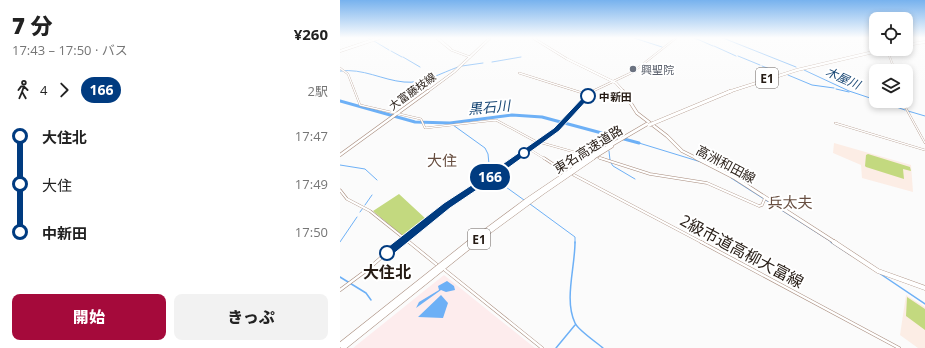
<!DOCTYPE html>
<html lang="ja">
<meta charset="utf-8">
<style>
:root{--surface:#fff;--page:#f2f2f2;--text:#222;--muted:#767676;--accent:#a50a3b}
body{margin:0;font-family:"Open Sans","Noto Sans JP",sans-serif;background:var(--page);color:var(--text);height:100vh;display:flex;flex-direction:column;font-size:15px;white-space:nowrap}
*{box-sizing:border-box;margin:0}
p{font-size:13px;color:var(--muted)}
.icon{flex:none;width:22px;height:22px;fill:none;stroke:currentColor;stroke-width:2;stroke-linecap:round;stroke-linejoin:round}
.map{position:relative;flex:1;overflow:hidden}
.drawer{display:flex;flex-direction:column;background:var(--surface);width:340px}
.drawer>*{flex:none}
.badge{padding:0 8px;border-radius:13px;font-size:14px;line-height:26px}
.tools{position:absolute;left:529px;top:12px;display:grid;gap:8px}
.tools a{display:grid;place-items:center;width:44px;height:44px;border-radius:8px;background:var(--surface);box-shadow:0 2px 6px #0003;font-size:20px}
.map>.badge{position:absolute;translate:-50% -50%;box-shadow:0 0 0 2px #fff}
.legs{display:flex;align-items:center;gap:6px;height:44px;padding:0 12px;font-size:13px}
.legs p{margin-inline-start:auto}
.overview{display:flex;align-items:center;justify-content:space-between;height:68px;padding:0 12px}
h1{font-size:22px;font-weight:800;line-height:30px}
.cta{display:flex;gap:8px;margin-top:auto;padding:8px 12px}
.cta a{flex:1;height:46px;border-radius:8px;background:var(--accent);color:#fff;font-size:16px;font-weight:800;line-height:46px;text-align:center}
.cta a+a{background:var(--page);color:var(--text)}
ul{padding:0 12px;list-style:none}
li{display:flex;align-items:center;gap:14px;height:48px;font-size:15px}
li i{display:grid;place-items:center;width:6px;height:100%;margin:0 5px;background:currentColor}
li i::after{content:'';width:10px;height:10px;margin:-5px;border:3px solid;border-radius:50%;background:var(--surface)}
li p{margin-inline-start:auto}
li:first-child i{background:linear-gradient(#0000 50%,currentColor 0)}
li:last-child i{background:linear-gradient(currentColor 50%,#0000 0)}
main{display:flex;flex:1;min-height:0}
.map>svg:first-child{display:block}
</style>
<main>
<section class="drawer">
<div class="overview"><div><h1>7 分</h1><p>17:43 – 17:50 · バス</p></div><b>¥260</b></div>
<div class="legs"><svg class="icon" aria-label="walk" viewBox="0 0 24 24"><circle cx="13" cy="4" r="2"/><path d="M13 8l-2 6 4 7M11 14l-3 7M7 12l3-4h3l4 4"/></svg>4<svg class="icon" aria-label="forward" viewBox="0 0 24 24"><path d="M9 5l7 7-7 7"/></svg><b class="badge" style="background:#003b80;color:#fff">166</b><p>2駅</p></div>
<ul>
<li><i style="color:#003b80"></i><b>大住北</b><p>17:47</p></li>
<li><i style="color:#003b80"></i><span>大住</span><p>17:49</p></li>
<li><i style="color:#003b80"></i><b>中新田</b><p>17:50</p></li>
</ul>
<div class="cta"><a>開始</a><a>きっぷ</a></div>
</section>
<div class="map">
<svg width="585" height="348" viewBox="0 0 585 348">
<rect width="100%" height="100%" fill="#fbfbfb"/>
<path fill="#fdeced" d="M 104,275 L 195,348 L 13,348 Z"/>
<path fill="#fcede5" d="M 494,143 L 571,165 L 573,192 L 522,178 L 521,165 L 493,153 Z
M 566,295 L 585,307 L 585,348 L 578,348 L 560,335 Z"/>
<path fill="#c3d97f" d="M 528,154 L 570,167 L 571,171 L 563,169 L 564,179 L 526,167 L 525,166 L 526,155 Z
M 59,194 L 86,219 L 64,237 L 33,211 Z
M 567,297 L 585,309 L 585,330 L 566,316 Z"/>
<path fill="#6db0f6" d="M 107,281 L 114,286 L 115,290 L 106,292 L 101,290 L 76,308 L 79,302 L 99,290 L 98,286 Z
M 101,295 L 108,303 L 103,318 L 78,317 Z"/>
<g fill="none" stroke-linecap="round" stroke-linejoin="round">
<path stroke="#6db0f6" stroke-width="1" d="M 28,38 L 30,39
M 294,38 L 322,47
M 354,38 L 356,39
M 383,38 L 456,67
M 357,39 L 373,46
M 34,41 L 49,50
M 374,46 L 396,56
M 51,51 L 62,57
M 398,56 L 420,65
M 63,57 L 80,67
M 152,62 L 181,57
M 122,66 L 143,63
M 422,66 L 435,71
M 464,70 L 509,91 L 536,100
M 0,71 C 23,68 42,80 64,82 C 83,84 101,73 118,67
M 90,73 L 93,75
M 448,75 L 472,85 L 494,88
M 496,89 L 509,92
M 539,101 L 565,110
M 568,111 L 585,116
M 113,125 L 145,148 L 148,154 L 150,174
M 262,133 L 267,139 L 268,144
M 299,143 L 361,162
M 269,151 L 270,160
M 271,163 L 273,166 L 295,179
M 0,165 L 25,169 L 37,180
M 152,177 L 184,200
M 391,178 L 493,243
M 190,204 L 235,237 L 235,243
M 25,205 L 32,195
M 20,212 L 23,208
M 0,242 L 17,217"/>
<path stroke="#6db0f6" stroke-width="1.5" d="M 235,242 C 235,268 224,300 235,323 C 238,330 256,342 263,348
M 491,242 L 511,255
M 539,273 L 585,304
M 0,277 L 26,293 L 31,300
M 216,348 L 235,325"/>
<path stroke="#6db0f6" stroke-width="3" d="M 0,101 L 75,122 L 110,123 L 172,115 L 202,117 L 299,143"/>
<path stroke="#dbd9d8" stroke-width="1.5" stroke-dasharray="1.5 0.5" stroke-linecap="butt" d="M 245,155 L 259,158"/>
<defs>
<path id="minor-far2" d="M 96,38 L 111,50 L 130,57
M 98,38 L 111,49
M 535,38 L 536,42
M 545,50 L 549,55 L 555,71
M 0,68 L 8,74 L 20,105 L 81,119 L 85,128 L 156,120 L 195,141 L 245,155
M 179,73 L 249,95
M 562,101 L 585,143
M 495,123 L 585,150
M 189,149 L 205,159
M 259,158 L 264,159
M 175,159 L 217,130 L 253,91 L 293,72 L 336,38"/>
<path id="minor-far1" d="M 204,158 L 222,170
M 260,158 L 310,174 L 367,183 L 419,206 L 422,205 L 425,198
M 234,175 L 363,243
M 0,190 L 7,199 L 30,211 L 70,243
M 58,243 L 107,205 L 177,158"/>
<path id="minor" d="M 69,242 L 96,264
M 361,242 L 559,348
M 105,270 L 202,348
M 0,290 L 27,270 L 59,242"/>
<path id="major-far3" d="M 193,38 L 227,59 L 276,83 L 284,92
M 87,92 L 114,72 L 150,38"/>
<path id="major-far2" d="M 283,91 L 297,113 L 327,136 L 342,151 L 358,159
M 0,155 L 88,91"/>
<path id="major-far1" d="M 356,158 L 395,178 L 496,243"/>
<path id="major" d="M 494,242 L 538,271 L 585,288"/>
<path id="highway-far3" d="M 566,45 L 585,42
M 0,51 L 39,38
M 388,92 L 457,70 L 546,49"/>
<path id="highway-far2" d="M 314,123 L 391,91
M 247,159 L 307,124
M 251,159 L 272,146"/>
<path id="highway-far1" d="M 129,243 L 187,200 L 249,158
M 134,243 L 202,193 L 253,158"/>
<path id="highway" d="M 0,345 L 130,242
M 3,348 L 135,242"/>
</defs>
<use href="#minor-far2" stroke="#a78b7c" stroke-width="2"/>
<use href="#minor-far1" stroke="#a78b7c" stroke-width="3"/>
<use href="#minor" stroke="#a78b7c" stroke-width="3.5"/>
<use href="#major-far3" stroke="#a78b7c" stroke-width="2.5"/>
<use href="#major-far2" stroke="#a78b7c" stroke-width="3.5"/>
<use href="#major-far1" stroke="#a78b7c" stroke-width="4"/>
<use href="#major" stroke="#a78b7c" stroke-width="5"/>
<use href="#highway-far3" stroke="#a78b7c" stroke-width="3"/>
<use href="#highway-far2" stroke="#a78b7c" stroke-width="4"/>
<use href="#highway-far1" stroke="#a78b7c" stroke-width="4.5"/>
<use href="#highway" stroke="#a78b7c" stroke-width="5.5"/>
<use href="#minor-far2" stroke="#fff" stroke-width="1.5"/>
<use href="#minor-far1" stroke="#fff" stroke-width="2"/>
<use href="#minor" stroke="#fff" stroke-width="2.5"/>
<use href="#major-far3" stroke="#fff" stroke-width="2"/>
<use href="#major-far2" stroke="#fff" stroke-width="2.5"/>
<use href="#major-far1" stroke="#fff" stroke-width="3"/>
<use href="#major" stroke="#fff" stroke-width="4"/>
<use href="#highway-far3" stroke="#fff" stroke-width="2.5"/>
<use href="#highway-far2" stroke="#fff" stroke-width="3"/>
<use href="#highway-far1" stroke="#fff" stroke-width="3.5"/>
<use href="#highway" stroke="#fff" stroke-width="4.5"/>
<defs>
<path id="highway-bridge" d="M 309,125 L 314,123"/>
</defs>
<use href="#highway-bridge" stroke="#a78b7c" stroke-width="4" stroke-linecap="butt"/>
<use href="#highway-bridge" stroke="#fff" stroke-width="3"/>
</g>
<linearGradient id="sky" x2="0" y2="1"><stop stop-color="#77b2ee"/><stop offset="0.44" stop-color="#fdfdfd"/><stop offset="1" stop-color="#fdfdfd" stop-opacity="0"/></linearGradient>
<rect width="585" height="86" fill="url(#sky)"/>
<path fill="#003b80" stroke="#fff" d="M 245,95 L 251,96 L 219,131 L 153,179 L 110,208 L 51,256 L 47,258 L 44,256 L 43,253 L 44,250 L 104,203 L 147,175 L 214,128 Z"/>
<circle fill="#6b7280" stroke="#fff" stroke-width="1.5" cx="293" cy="69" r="4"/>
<g fill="#fff" stroke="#003b80" stroke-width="2">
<circle cx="248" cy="96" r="7"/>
<circle cx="184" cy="153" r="5"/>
<circle cx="47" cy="253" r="7"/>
</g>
<g text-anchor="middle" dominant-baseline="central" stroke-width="4" stroke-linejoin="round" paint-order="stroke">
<g font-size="11" fill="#5b616d" stroke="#fff" text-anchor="start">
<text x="301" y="69">興聖院</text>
</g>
<g font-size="11" fill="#251b14" stroke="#fff">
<text transform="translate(72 91) rotate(-36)">大富藤枝線</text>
</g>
<g font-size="11" font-weight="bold" fill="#251b14" stroke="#fff" text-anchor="start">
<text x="259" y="96">中新田</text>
</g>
<g fill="#fff" stroke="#665f5a" stroke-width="1">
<rect x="416" y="68" width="22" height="20" rx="3"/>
<rect x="128" y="229" width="22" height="20" rx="3"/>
</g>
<g font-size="12" font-weight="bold" fill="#251b14">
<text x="427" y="78">E1</text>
<text x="139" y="239">E1</text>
</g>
<g font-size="12" font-style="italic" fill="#1b4976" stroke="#fff">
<text transform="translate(503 78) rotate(24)">木屋川</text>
</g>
<g font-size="13" fill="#251b14" stroke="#fff">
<text transform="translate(248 149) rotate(-32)">東名高速道路</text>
<text transform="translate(386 164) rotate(28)">高洲和田線</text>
</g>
<g font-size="14" font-style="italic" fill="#1b4976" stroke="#fff">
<text transform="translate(149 107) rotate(-5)">黒石川</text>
</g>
<g font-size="15" fill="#684f41" stroke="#fff">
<text x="102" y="160">大住</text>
<text x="450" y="202">兵太夫</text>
</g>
<g font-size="16" fill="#251b14" stroke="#fff">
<text transform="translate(402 251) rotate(28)">2級市道高柳大富線</text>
</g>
<g font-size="16" font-weight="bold" fill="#251b14" stroke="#fff">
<text x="47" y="272">大住北</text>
</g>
</g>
</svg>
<div class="tools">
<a><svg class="icon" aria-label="locate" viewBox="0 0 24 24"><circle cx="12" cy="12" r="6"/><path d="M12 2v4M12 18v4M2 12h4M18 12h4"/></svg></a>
<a><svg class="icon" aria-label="layers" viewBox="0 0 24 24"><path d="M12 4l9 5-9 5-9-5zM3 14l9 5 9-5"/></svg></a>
</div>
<b class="badge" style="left:150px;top:177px;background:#003b80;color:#fff">166</b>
</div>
</main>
